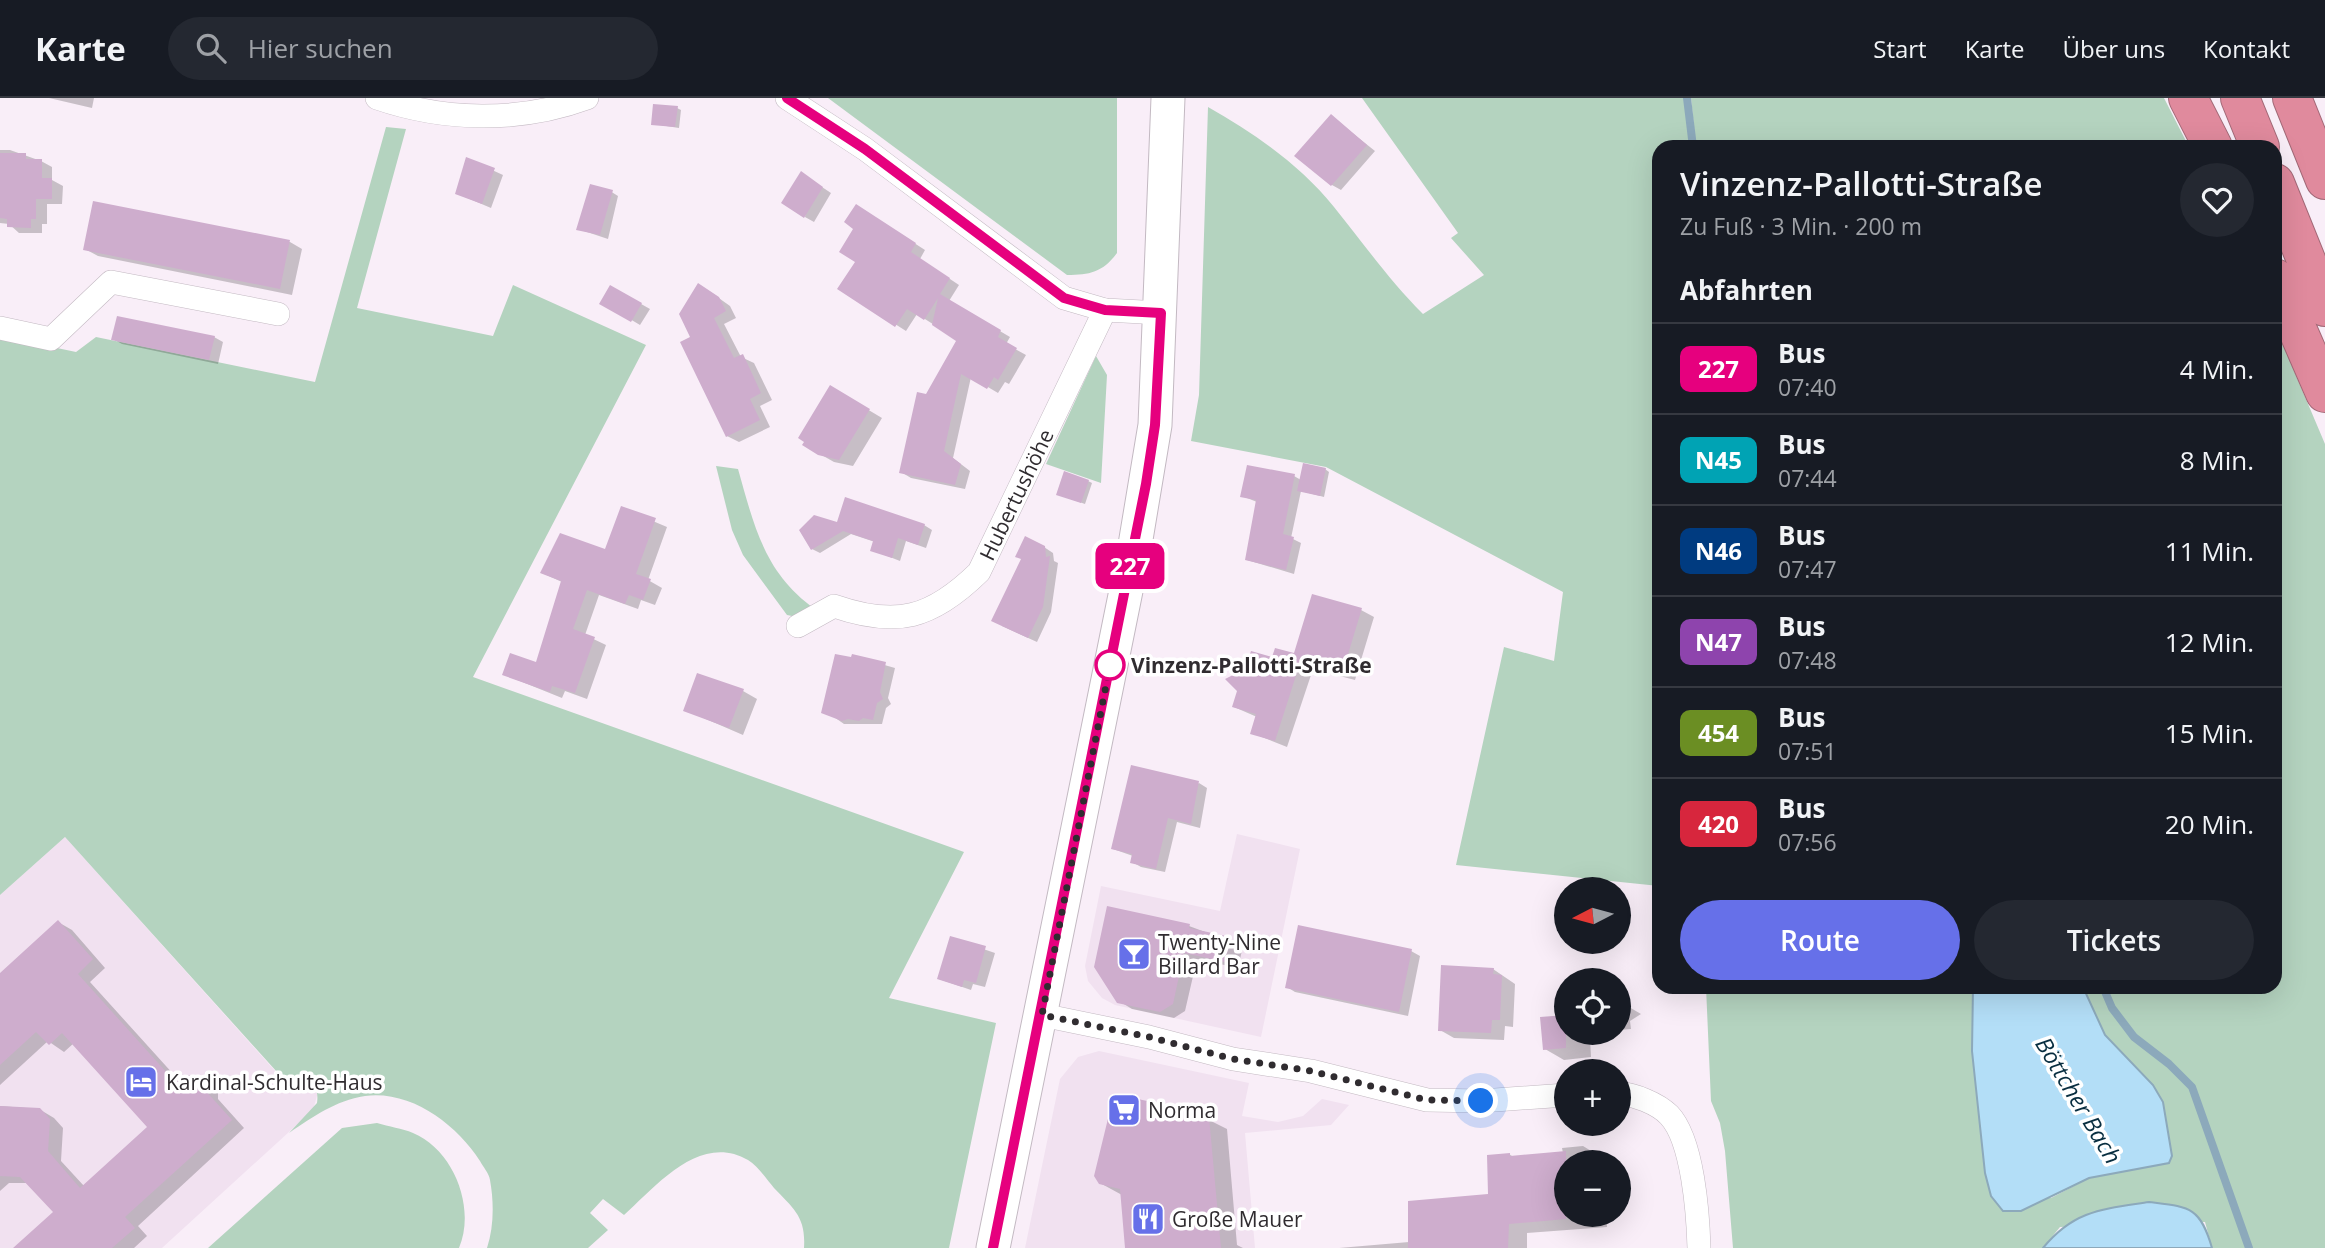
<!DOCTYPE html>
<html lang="de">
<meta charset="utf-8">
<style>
:root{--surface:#171b24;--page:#242831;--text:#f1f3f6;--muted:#9ea1a6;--line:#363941;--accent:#6670e9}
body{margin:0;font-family:"Open Sans",sans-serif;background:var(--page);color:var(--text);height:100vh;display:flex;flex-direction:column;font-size:26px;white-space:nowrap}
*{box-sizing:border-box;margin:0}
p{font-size:23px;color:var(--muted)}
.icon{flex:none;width:38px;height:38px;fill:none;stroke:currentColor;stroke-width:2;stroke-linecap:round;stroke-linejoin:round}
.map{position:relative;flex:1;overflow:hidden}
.drawer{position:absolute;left:1652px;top:42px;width:630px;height:854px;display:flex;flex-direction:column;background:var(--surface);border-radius:21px;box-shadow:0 7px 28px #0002}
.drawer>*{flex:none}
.badge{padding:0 14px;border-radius:10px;font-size:24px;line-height:46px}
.needle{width:46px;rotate:264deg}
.tools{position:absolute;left:1554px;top:779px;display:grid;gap:14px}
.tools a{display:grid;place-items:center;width:77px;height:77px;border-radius:50%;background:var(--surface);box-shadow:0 7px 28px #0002;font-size:35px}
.you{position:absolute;width:35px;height:35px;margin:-18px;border:5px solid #fff;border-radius:50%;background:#1a73e8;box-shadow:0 0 0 10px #1a73e833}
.map>.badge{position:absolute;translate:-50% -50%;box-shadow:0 0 0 4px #fff}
h2{padding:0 28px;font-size:26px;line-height:63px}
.round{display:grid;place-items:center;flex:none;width:74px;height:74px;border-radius:37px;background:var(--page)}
.overview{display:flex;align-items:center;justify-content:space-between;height:119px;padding:0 28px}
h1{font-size:33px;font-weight:600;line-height:52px}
.primary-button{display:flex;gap:14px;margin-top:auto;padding:14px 28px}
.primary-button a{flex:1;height:80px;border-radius:42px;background:var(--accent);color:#fff;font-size:28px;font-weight:600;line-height:80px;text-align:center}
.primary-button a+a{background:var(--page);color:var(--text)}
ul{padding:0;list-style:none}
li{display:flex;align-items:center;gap:21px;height:91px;padding:0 28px;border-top:2px solid var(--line)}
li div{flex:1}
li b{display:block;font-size:26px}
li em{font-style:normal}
li .badge{min-width:77px;font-weight:700;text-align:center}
header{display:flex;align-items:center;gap:42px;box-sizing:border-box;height:98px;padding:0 35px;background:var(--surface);border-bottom:2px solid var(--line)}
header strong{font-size:33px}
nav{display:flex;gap:38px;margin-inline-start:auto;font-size:24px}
.search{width:490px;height:63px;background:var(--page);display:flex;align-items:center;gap:18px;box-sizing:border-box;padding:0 24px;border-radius:38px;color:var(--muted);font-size:26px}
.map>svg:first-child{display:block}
</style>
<header>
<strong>Karte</strong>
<div class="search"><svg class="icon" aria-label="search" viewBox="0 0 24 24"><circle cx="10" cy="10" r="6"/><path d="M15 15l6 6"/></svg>Hier suchen</div>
<nav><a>Start</a><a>Karte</a><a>Über uns</a><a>Kontakt</a></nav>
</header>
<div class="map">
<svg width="2325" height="1150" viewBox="0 0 2325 1150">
<rect width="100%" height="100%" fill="#f9eef8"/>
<path fill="#f1e1f0" d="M 1237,736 L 1300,751 L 1261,939 L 1115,907 L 1102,900 L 1088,883 L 1085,868 L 1101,788 L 1220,813 Z
M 65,739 L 285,984 L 304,980 L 318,994 L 313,1012 L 162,1150 L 0,1150 L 0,797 Z
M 1099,953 L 1249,985 L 1242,1018 L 1278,1024 L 1303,1018 L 1322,1001 L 1349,1007 L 1331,1027 L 1245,1035 L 1255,1150 L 1025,1150 L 1060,981 L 1078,959 Z"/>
<path fill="#b4d3bf" d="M 828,0 L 1117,0 L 1117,155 C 1103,174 1090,177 1067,177 Z
M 1362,0 L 1686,0 L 1692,49 L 1659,49 L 1659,788 L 1456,767 L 1504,549 L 1554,563 L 1563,494 L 1326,369 L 1191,343 L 1199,297 L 1208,9 C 1254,35 1300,67 1334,109 C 1364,146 1389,182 1423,216 L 1484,177 L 1451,140 L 1458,135 Z
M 1691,0 L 2164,0 L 2189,49 L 1696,49 Z
M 386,29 L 406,31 L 357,210 L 493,238 L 513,187 L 646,247 L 473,579 L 964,754 L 889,900 L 996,925 L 949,1150 L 804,1150 C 806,1119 794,1111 774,1090 C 767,1082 758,1068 748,1062 C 700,1034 656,1088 624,1117 L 603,1101 L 590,1115 L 608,1132 L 588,1150 L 487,1150 C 494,1129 494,1104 490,1082 C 489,1075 483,1069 480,1063 C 456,1026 411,992 365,998 C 335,1003 314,1018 289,1035 L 317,1005 C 319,992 314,983 300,980 L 286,984 L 65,739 L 0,797 L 0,238 L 76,254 L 96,239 L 315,284 Z
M 2275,228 L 2325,346 L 2325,1150 L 2212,1150 L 2205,1124 L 2060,1129 L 2043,1150 L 1733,1150 L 1725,1053 L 1720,1025 L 1711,1003 L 1706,889 L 1973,889 L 1972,953 L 1985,1075 L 2051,1100 L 2089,1080 L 2122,1074 L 2163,1004 L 2153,987 L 2105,937 L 2083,889 L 2275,889 Z
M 1096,258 L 1107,277 L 1101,385 L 1046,366 Z
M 716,368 L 738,371 C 754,427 764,475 815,511 L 797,519 L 787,517 L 743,457 L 732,432 Z
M 377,1025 C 389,1029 402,1030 413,1035 C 454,1052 476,1110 459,1150 L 208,1150 L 342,1030 Z"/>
<path fill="#b3def7" stroke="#8ca9bb" stroke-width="2" d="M 1973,889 L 2083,889 L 2105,937 L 2153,987 L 2163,1004 L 2172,1058 L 2169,1065 L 2089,1080 L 2021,1113 L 2003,1113 L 1991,1098 L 1985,1075 L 1972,953 Z
M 2149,1104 C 2189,1109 2200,1108 2212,1150 L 2043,1150 C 2074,1112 2103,1111 2149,1104 Z"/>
<path fill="#0003" d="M 49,0 L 94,0 L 92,10 Z
M 677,10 L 681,12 L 679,30 L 653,26 Z
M 1331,18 L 1375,53 L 1341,92 L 1332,87 Z
M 0,52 L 10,52 L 41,63 L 52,69 L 52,82 L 63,88 L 62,106 L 47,106 L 47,126 L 42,126 L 42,135 L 19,135 L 9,126 L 0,125 Z
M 468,61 L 503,77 L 491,110 L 458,96 Z
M 810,81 L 831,95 L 814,124 L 805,119 Z
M 610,93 L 618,98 L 608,141 L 578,131 Z
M 866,114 L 925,152 L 920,161 L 959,187 L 949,203 L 1010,239 L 1006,246 L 1026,257 L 1009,286 L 1005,284 L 998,295 L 971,279 L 953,360 L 970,373 L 965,391 L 911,380 L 901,374 L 927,298 L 958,242 L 917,216 L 906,233 L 840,191 L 857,164 Z
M 290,144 L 302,151 L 292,197 L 98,158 L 85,151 Z
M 611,189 L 650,211 L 640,227 L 603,205 Z
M 709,193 L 730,208 L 736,220 L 724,226 L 741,259 L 754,265 L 772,302 L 760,308 L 770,329 L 739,344 L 727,338 L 692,240 Z
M 214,239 L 223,244 L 218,266 L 122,246 L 113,241 Z
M 830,289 L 882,320 L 853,368 L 834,364 L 804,347 Z
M 1325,371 L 1329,374 L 1324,399 L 1301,393 L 1291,440 L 1301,445 L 1294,476 L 1247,462 L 1257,404 L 1242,398 L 1294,378 L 1301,382 Z
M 1088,383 L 1092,385 L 1085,406 L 1062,398 Z
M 622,410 L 667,429 L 648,482 L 662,490 L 655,507 L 641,502 L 638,511 L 599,497 L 585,537 L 606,547 L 587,601 L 565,593 L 562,600 L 505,577 L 537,566 L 562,484 L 542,475 L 606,453 Z
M 838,426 L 924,427 L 932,432 L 926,450 L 906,443 L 900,463 L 872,452 L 875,444 L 851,436 L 820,455 L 812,451 Z
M 1044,449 L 1053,455 L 1054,463 L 1058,465 L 1051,514 L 1037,544 L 1002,528 Z
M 1361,512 L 1374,519 L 1355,582 L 1313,571 L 1287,649 L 1252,635 L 1257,619 L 1234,609 L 1274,561 L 1295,558 Z
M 853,558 L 895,570 L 888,600 L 891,606 L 886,610 L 882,626 L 844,626 L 834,619 Z
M 743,593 L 757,601 L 743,637 L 685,612 Z
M 1199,685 L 1207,690 L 1200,730 L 1177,724 L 1165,774 L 1141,769 L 1132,764 L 1133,758 L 1113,751 Z
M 58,824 L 72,832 L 105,870 L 90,884 L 175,978 L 205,979 L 218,987 L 218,1001 L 244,1030 L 138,1128 L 147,1138 L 134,1150 L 16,1150 L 55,1114 L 28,1085 L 9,1085 L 0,1093 L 0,1008 L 39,1011 L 54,1020 L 63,1030 L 61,1063 L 84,1088 L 149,1029 L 74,945 L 64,954 L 48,943 L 0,987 L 0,884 Z
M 1189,828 L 1243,848 L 1238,870 L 1197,861 L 1185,913 L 1174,920 L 1132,911 L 1119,903 Z
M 951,840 L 995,855 L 985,889 L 973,886 L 971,892 L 939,881 Z
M 1411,853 L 1420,858 L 1408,918 L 1295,894 L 1287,889 Z
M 1493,871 L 1515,886 L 1513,929 L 1505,928 L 1504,942 L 1454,940 L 1440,932 Z
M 1619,886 L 1627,891 L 1629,909 L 1641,916 L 1630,923 L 1631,931 L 1619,932 Z
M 1566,919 L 1566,934 L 1617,934 L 1617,938 L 1590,940 L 1591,959 L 1564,962 L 1545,951 L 1542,921 Z
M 1170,1009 L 1179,1014 L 1191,1013 L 1227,1031 L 1237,1147 L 1243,1150 L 1127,1150 L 1122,1097 L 1100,1085 Z
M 1583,1048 L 1601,1059 L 1602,1064 L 1566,1064 L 1566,1116 L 1606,1116 L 1607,1129 L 1527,1135 L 1527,1150 L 1339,1150 L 1409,1144 L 1489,1097 L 1509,1056 L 1515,1060 L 1563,1055 L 1562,1050 Z"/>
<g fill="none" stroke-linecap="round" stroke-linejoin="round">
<path stroke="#8ca9bb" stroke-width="8" d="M 1687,0 L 1693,49
M 2103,889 L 2112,910 L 2134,939 L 2169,966 L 2192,989 L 2249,1150"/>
</g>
<path fill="#ceadcd" d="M 653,6 L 678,8 L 675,29 L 651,27 Z
M 1331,16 L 1367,47 L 1331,88 L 1294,58 Z
M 0,55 L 26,55 L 26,61 L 42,61 L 42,80 L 52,80 L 52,101 L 36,101 L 36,121 L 31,121 L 31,130 L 7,129 L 7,121 L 0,120 Z
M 466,59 L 495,70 L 482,106 L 455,96 Z
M 801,73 L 823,89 L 804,120 L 781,105 Z
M 590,86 L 613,92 L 600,137 L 576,132 Z
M 93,103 L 290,142 L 280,191 L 83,152 Z
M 856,106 L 916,145 L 911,154 L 950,180 L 940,196 L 1001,232 L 998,239 L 1017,250 L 998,282 L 994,279 L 987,291 L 961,276 L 944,353 L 961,366 L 955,387 L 899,375 L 917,294 L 926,296 L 956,243 L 932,227 L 938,200 L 924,222 L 907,211 L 895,229 L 837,191 L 855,164 L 839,154 L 853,131 L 844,124 Z
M 698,185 L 719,199 L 726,213 L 714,220 L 734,260 L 743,256 L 761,295 L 750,301 L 760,322 L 726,339 L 680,244 L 690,239 L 679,216 Z
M 610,187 L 642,205 L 631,224 L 599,206 Z
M 117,218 L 215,238 L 209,262 L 111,242 Z
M 830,287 L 870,311 L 839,362 L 818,357 L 802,347 L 804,344 L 798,340 Z
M 1303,365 L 1326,370 L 1320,398 L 1297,393 Z
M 1247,367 L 1295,376 L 1283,436 L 1294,439 L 1286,472 L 1245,462 L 1256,402 L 1240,399 Z
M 1064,373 L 1089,382 L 1081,405 L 1056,397 Z
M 845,399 L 925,426 L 918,447 L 898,440 L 892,460 L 870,453 L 873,443 L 843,433 L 811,452 L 799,432 L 814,417 L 837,424 Z
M 621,408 L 656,420 L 636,476 L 651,481 L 643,502 L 629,497 L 625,506 L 587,492 L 573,531 L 595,539 L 575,595 L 552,588 L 550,594 L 502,577 L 510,555 L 536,564 L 561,483 L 540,475 L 560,435 L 605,451 Z
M 1025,438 L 1045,448 L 1046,459 L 1050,458 L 1043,509 L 1028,540 L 991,523 L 1021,461 L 1015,459 Z
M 1312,496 L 1362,510 L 1342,576 L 1300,565 L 1275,643 L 1250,636 L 1256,616 L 1232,609 L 1237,593 L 1225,581 L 1245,571 L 1251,553 L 1272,559 L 1275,550 L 1294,555 Z
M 835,556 L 851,559 L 852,556 L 886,564 L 880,594 L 883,601 L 877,605 L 873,622 L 863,620 L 859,623 L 848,621 L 842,623 L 821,615 Z
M 697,575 L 744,591 L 729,630 L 683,613 Z
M 1131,667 L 1199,683 L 1191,726 L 1168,720 L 1156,771 L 1130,765 L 1132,756 L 1111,751 Z
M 1107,808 L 1190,826 L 1189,830 L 1231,839 L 1225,864 L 1184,855 L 1173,906 L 1160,914 L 1117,905 L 1094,869 Z
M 58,822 L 93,861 L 78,876 L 168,976 L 205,978 L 204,991 L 232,1022 L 125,1119 L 135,1130 L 112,1150 L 13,1150 L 53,1114 L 20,1079 L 0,1078 L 0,1008 L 40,1010 L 50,1021 L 48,1053 L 80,1090 L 147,1029 L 62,935 L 49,947 L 36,934 L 0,967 L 0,875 Z
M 1298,827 L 1412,851 L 1399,914 L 1285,890 Z
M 950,838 L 986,848 L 976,885 L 964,882 L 962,889 L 937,881 Z
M 1441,867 L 1494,870 L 1493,876 L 1502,877 L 1500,922 L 1492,922 L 1491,935 L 1438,933 Z
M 1566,917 L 1566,950 L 1543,952 L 1540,919 Z
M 1114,996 L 1171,1008 L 1175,1013 L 1191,1011 L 1192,1020 L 1209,1019 L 1221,1150 L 1125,1150 L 1120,1091 L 1099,1086 L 1094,1078 Z
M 1566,1053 L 1566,1121 L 1509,1126 L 1508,1150 L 1408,1150 L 1408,1103 L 1488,1096 L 1487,1057 L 1510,1055 L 1510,1058 Z"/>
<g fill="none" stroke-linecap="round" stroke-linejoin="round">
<defs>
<g id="minor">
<path d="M 377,0 C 444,23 519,25 587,0"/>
<path d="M 787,0 L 865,51 L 1064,200 L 1105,212 L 1161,215"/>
<path d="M 0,230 L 51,241 L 111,184 L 278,216"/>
<path id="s1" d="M 798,528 L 834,508 C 897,530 932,520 979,474 L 1105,212"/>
<path d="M 1042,917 L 1149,939 L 1233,961 L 1311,973 L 1427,1002 L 1481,1003 L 1566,997"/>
<path d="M 1619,995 C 1635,997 1657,1005 1669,1017 C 1693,1042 1698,1116 1699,1150"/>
</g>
<path id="secondary" d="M 993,1150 L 1134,453 L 1155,327 L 1168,0"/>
<path id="motorway" d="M 2188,0 L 2213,49
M 2240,0 L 2260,49
M 2292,0 L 2325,82
M 2275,85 L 2325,209
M 2275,180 L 2325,295"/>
</defs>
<use href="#minor" stroke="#c3b9c2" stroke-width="24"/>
<use href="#secondary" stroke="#c3b9c2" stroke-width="35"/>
<use href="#motorway" stroke="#a26977" stroke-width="40"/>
<use href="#minor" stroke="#fff" stroke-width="23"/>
<use href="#secondary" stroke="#fff" stroke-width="33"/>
<use href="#motorway" stroke="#e08a9d" stroke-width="38"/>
</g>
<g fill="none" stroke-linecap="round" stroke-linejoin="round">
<defs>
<path id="line" d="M 787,0 L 865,51 L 1064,200 L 1105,212 L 1161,215 L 1155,327 L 1146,386 L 993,1150"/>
</defs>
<use href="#line" stroke="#fff" stroke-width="16"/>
<use href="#line" stroke="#e6007e" stroke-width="10"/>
<path stroke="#302c30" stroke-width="7" stroke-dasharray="0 12.6" d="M 1110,567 L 1042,917 L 1149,939 L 1233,961 L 1311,973 L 1427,1002 L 1481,1003"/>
</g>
<defs>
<symbol id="bar-square" viewBox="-11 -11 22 22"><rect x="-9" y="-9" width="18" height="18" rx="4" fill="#6670e9" stroke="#fff"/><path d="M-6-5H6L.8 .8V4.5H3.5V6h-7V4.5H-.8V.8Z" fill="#fff"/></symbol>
<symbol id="hotel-square" viewBox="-11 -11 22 22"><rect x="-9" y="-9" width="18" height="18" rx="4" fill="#6670e9" stroke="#fff"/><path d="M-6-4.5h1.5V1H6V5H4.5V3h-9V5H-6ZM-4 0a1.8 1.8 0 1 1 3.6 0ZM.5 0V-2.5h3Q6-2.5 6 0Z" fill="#fff"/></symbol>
<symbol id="supermarket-square" viewBox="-11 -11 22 22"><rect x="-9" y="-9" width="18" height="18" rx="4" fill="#6670e9" stroke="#fff"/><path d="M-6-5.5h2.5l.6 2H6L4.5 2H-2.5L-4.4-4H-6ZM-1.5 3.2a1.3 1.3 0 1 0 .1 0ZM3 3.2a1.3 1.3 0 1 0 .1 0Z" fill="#fff"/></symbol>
<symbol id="restaurant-square" viewBox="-11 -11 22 22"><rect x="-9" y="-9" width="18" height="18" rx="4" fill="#6670e9" stroke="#fff"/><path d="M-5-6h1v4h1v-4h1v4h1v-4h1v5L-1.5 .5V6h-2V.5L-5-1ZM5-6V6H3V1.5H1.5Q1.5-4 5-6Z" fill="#fff"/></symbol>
</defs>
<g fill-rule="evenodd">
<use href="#bar-square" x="1115" y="837" width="38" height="38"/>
<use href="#hotel-square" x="122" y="965" width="38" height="38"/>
<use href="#supermarket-square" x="1105" y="993" width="38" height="38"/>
<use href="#restaurant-square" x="1129" y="1102" width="38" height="38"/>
</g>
<circle fill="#fff" stroke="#e6007e" stroke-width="3.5" cx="1110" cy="567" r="14"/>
<g text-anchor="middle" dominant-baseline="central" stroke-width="7" stroke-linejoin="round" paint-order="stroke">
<g font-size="21" fill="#302c30" stroke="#fff">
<text stroke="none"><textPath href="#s1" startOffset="287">Hubertushöhe</textPath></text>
</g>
<g font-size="21" font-weight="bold" fill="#302c30" stroke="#fff" text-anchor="start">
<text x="1131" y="567">Vinzenz-Pallotti-Straße</text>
</g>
<g font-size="21" fill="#302c30" stroke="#fff" text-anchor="start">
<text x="1158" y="844">Twenty-Nine<tspan x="1158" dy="24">Billard Bar</tspan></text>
<text x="166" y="984">Kardinal-Schulte-Haus</text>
<text x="1148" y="1012">Norma</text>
<text x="1172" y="1121">Große Mauer</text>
</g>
<g font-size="23" font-style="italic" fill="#082e40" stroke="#fff">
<text transform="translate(2079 1002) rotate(59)">Böttcher Bach</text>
</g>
</g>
</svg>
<div class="tools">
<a><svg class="needle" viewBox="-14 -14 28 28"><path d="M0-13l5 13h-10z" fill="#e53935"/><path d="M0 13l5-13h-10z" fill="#9ea1a6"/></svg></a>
<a><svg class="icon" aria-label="locate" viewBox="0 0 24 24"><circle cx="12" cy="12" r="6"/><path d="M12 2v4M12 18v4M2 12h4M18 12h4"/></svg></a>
<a>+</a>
<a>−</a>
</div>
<div class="you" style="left:1481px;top:1003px"></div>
<b class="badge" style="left:1130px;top:468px;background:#e6007e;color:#fff">227</b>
<section class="drawer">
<div class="overview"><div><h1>Vinzenz-Pallotti-Straße</h1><p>Zu Fuß · 3 Min. · 200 m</p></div><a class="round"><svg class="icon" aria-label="heart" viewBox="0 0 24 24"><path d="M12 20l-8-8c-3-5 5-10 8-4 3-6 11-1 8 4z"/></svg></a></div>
<h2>Abfahrten</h2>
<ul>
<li><span class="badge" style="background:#e6007e;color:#fff">227</span><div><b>Bus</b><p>07:40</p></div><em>4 Min.</em></li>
<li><span class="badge" style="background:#00a3b4;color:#fff">N45</span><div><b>Bus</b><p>07:44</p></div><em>8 Min.</em></li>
<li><span class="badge" style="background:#003b80;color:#fff">N46</span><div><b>Bus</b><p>07:47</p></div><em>11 Min.</em></li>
<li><span class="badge" style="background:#8e44ad;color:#fff">N47</span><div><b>Bus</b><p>07:48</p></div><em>12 Min.</em></li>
<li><span class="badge" style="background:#6b8e23;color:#fff">454</span><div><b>Bus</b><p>07:51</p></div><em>15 Min.</em></li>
<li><span class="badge" style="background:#d7263d;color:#fff">420</span><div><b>Bus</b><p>07:56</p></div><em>20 Min.</em></li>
</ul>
<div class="primary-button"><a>Route</a><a>Tickets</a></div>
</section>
</div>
